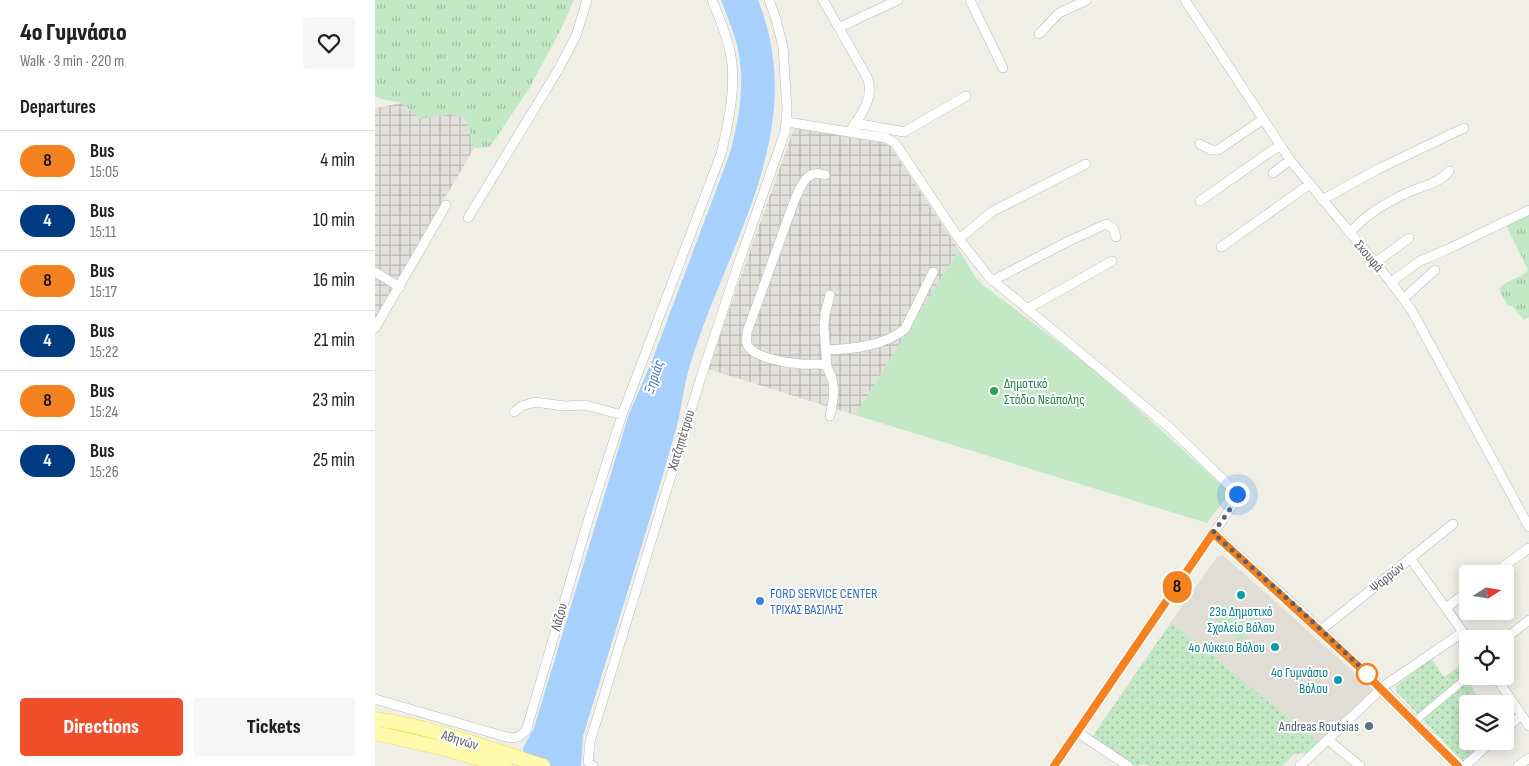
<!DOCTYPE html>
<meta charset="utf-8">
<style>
:root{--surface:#fff;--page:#f6f6f6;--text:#222;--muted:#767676;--line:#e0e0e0;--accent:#f04f2c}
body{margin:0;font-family:"Sofia Sans Condensed",sans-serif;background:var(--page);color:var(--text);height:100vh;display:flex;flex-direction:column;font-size:19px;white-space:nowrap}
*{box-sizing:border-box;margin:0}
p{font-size:16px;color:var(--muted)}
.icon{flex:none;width:28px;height:28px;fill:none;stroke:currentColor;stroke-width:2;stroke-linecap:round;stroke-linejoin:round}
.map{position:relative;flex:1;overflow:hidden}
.side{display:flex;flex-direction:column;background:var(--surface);width:375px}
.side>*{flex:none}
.badge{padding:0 10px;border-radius:16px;font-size:18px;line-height:32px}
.needle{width:32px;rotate:78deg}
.buttons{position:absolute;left:1084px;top:565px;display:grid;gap:10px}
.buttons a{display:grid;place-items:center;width:55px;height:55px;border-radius:5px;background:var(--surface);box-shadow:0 2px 12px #0003;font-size:25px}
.you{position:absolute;width:25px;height:25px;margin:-12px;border:4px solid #fff;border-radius:50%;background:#1a73e8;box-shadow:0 0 0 8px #1a73e833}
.map>.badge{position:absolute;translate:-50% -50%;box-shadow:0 0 0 2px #fff}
h2{padding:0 20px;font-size:19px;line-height:45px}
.round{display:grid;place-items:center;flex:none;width:52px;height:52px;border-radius:5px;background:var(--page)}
.head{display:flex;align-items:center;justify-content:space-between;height:85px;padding:0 20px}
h1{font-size:24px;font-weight:800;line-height:38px}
.cta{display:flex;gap:10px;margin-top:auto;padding:10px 20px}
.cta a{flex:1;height:58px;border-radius:5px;background:var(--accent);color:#fff;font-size:20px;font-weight:800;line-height:58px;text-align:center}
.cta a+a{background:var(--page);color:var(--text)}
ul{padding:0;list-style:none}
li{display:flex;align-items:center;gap:15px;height:60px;padding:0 20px;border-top:1px solid var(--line)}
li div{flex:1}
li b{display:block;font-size:19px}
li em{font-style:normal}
li .badge{min-width:55px;font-weight:700;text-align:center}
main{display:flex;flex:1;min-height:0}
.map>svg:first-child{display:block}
</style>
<main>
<section class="side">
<div class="head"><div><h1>4ο Γυμνάσιο</h1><p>Walk · 3 min · 220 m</p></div><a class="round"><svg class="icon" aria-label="heart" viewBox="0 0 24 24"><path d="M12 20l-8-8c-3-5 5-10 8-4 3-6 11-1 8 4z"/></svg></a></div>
<h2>Departures</h2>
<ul>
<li><span class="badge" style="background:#f58220;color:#111">8</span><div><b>Bus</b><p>15:05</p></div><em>4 min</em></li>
<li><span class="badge" style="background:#003b80;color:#fff">4</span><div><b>Bus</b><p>15:11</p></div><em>10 min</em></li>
<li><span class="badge" style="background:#f58220;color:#111">8</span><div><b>Bus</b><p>15:17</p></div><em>16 min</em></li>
<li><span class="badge" style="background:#003b80;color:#fff">4</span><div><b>Bus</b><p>15:22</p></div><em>21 min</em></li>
<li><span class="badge" style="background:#f58220;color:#111">8</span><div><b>Bus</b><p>15:24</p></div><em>23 min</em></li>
<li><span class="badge" style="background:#003b80;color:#fff">4</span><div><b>Bus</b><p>15:26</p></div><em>25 min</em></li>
</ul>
<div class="cta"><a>Directions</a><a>Tickets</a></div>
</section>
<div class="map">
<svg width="1154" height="766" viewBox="0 0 1154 766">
<defs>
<pattern id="industrial-grid" width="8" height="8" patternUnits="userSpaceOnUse" patternTransform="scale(1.25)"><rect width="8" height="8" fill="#e1e0da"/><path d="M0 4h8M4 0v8" fill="none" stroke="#bab9b5"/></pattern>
<pattern id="grass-tufts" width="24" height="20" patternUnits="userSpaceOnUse" patternTransform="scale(1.25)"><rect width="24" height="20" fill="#c2e8c5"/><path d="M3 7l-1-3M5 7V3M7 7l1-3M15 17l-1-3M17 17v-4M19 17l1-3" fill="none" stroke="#a1bfa4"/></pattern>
<pattern id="park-dots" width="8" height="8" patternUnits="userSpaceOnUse" patternTransform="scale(1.25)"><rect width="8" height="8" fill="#c2e8c5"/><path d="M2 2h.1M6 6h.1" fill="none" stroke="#a1bfa4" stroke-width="1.8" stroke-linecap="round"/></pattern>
</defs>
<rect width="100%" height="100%" fill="#f0efe6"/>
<path fill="url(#industrial-grid)" d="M 27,103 L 45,119 L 76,114 L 90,118 L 99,148 L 0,318 L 0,108 Z
M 419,128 L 509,143 L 515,146 L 584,250 L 480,415 L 333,369 Z"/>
<path fill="#e0ded4" d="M 848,555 L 999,690 L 943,742 L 796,622 L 842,557 Z"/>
<path fill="url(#grass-tufts)" d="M 0,0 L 199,0 L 185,31 L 155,87 L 115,147 L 99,148 L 90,118 L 76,114 L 45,119 L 27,103 L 6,99 L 0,96 Z
M 1154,212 L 1154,317 L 1149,320 L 1137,306 L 1132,305 L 1124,289 C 1129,280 1146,279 1153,270 L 1130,223 Z"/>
<path fill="url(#park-dots)" d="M 796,622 L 943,742 L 931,753 L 919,754 L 907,766 L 773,766 L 770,764 L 760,766 L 717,737 Z
M 1056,658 L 1069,677 L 1092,661 L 1092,673 L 1089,676 L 1108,704 L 1092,704 L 1092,734 L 1091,736 L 1092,741 L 1096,741 L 1102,749 L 1088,762 L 1021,691 L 1021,686 Z"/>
<path fill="#c2e8c5" d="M 584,250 L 601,278 L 608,285 L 720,370 L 850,488 L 854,494 L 832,523 L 480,415 Z
M 852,607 L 877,629 L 866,642 L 841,620 Z"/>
<path fill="#a7d0ff" d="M 346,0 L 383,0 C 435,131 353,241 316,362 C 308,385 307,410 300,433 C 271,535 239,635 208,736 L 206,766 L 150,766 L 148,748 L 159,728 L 254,414 L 277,361 L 355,153 C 365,117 371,77 361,41 C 357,27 351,13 346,0 Z"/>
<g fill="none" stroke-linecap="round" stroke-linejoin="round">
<defs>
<path id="pedestrian" d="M 1040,721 L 1094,676"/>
<path id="minor" d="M 448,0 L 493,79 C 499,99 486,115 474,132
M 595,0 L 628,68
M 810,0 L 915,160 L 1016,282 L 1037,311 L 1154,527
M 465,27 L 523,0
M 664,34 L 684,13 L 712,0
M 412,122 L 511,138 L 520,143 L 584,239 L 614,277 L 726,370 L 795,428 L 861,492 L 862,498 L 839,533 L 924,609 L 1007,688 L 1083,766
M 480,123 L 529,132 L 591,96
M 825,144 L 836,150 L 843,150 L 887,120
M 898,173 L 915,160
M 450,175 C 432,168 426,186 420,199 L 372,332 C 372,335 371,340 372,344 C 377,358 413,363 426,364 C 434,365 443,363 450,365 C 462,380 459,399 455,416
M 947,200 L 1003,169 L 1089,128
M 825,201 L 905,145
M 93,218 L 183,70 L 201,36 L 212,0
M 975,233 C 990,214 1014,201 1036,191 C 1049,186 1066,182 1074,171
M 584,239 L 618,211 L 711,164
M 846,247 L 935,184
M 1000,263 L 1034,238
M 0,272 L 25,287
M 617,281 L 692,242 L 731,224 L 738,228 L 741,237
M 1016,282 L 1045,261 L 1071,250 L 1154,210
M 1028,299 L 1060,270
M 652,309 L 737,261
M 0,328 L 71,205
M 451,350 C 478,349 509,346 530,329 L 558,272
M 452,368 L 449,327 L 450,314 L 455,295
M 139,412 L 147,406 L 160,402 L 189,406 L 210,405 L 247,415
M 1035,558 L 1093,639
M 1118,574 L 1154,548
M 1071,608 L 1092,592
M 946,630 L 1078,524
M 1130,639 L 1154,620
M 1120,676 L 1154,726
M 0,699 L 135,738 L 143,737 L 151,731 L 213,521 L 247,415 L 346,154 C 354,121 362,84 355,51 C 351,33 344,17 337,0
M 1130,730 L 1146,715
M 702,732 L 753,766
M 953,740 L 985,766
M 218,766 L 213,762 L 215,742 L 326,377 L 363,265 L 410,132 L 412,109 L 408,47 L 401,19 L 394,0
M 925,766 L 1009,686 L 1088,632
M 1090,766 L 1117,741
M 1143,766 L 1154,758"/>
<path id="primary" d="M 0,719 C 57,727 113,748 168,766
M 0,733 L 67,748 L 130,766"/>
</defs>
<use href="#pedestrian" stroke="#b8bac0" stroke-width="8"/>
<use href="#minor" stroke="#b8bac0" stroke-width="10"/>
<use href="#primary" stroke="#f7da58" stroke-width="15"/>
<use href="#pedestrian" stroke="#fff" stroke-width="7"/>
<use href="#minor" stroke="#fff" stroke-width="9"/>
<use href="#primary" stroke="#fffaac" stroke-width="14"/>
</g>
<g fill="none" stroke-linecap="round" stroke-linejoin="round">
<defs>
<path id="line" d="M 679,766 L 838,533 L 982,665 L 1083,766"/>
</defs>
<use href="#line" stroke="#fff" stroke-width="11"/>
<use href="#line" stroke="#f58220" stroke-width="8"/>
<path stroke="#5d6067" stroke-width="5" stroke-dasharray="0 9" d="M 862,494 L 861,501 L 838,533 L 924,609 L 995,676 L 992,674"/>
</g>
<circle fill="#2e9e5b" stroke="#fff" stroke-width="2" cx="619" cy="391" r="5"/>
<g fill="#0f9aa8" stroke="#fff" stroke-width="2">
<circle cx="866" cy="595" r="5"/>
<circle cx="900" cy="647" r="5"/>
<circle cx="963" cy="680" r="5"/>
</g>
<circle fill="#3f7fe0" stroke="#fff" stroke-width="2" cx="385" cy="601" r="5"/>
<circle fill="#fff" stroke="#f58220" stroke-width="2.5" cx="992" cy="674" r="10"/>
<circle fill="#5c6f8a" stroke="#fff" stroke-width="2" cx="994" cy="726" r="5"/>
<g text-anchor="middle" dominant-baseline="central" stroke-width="4" stroke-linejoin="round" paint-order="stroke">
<g font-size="14" fill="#5d6067" stroke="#fff">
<text transform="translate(994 256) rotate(50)">Σκουφά</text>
<text transform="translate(306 440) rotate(-73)">Χατζηπέτρου</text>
<text transform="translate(1012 577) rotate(-39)">Ψαρρών</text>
<text transform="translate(184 617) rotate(-74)">Λάζου</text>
<text transform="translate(85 740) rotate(17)">Αθηνών</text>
</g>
<g font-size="14" fill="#27864d" stroke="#fff" text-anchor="start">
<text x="629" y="383">Δημοτικό<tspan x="629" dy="16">Στάδιο Νεάπολης</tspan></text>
</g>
<g font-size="14" fill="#366cbe" stroke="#fff" text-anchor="start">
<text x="395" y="593">FORD SERVICE CENTER<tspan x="395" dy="16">ΤΡΙΧΑΣ ΒΑΣΙΛΗΣ</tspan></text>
</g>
<g font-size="14" fill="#0d838f" stroke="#fff" text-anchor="end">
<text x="866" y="611" text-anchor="middle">23ο Δημοτικό<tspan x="866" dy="16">Σχολείο Βόλου</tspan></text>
<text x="890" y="647">4ο Λύκειο Βόλου</text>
<text x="953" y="672">4ο Γυμνάσιο<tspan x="953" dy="16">Βόλου</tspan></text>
</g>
<g font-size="14" fill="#4e5e75" stroke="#fff" text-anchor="end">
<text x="984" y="726">Andreas Routsias</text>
</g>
<g font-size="15" font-style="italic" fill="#4172bf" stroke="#fff">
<text transform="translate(279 377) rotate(-72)">Ξηριάς</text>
</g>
</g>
</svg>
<div class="buttons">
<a><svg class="needle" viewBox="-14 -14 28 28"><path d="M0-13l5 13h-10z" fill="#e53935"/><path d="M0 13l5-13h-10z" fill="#767676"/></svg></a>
<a><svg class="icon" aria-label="locate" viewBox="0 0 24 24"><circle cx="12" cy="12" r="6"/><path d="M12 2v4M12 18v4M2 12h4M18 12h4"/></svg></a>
<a><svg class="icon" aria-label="layers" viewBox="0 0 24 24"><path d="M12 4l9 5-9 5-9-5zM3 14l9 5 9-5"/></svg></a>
</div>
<div class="you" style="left:862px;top:494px"></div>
<b class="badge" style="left:802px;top:587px;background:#f58220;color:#111">8</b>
</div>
</main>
